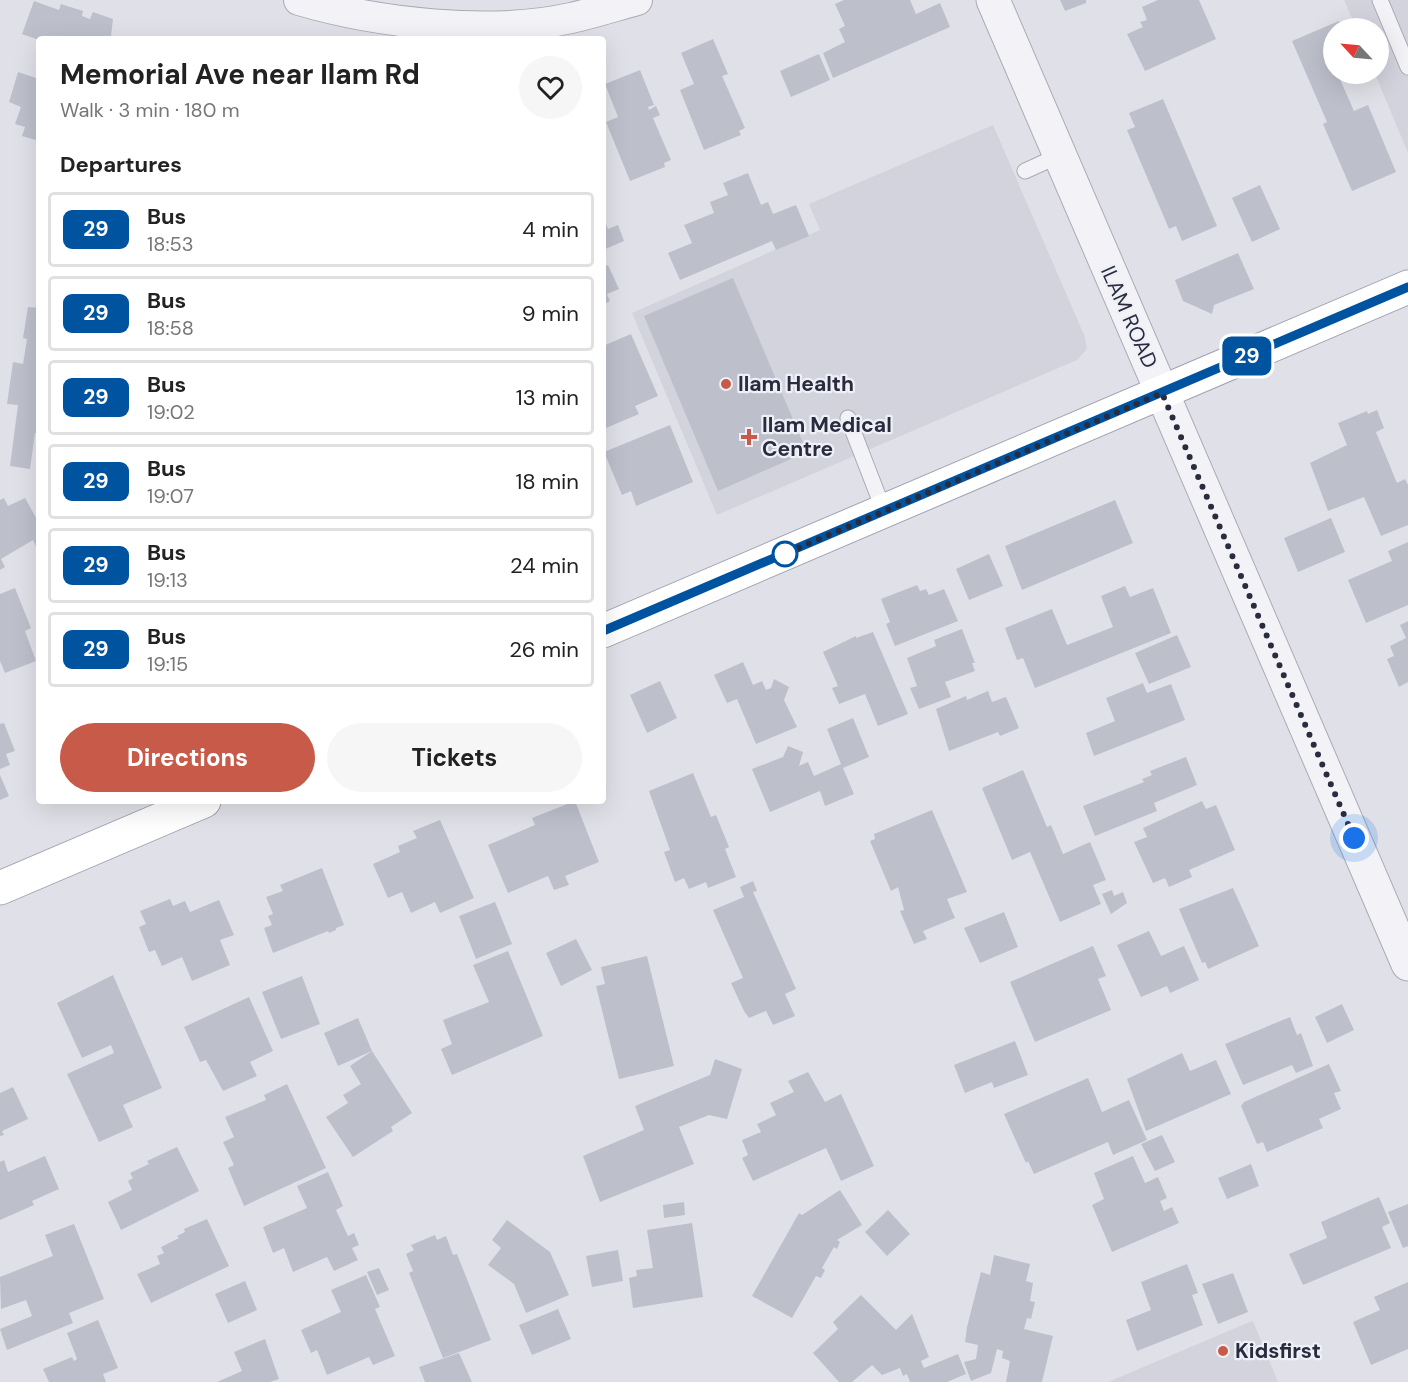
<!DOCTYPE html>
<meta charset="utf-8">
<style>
:root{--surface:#fff;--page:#f6f6f6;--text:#222;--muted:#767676;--line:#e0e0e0;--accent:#c85a4a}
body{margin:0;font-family:"DM Sans",sans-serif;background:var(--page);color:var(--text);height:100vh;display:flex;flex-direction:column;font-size:22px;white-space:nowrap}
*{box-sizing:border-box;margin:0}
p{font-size:20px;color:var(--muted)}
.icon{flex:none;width:33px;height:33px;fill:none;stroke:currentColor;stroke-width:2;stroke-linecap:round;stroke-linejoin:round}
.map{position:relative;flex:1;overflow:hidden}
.drawer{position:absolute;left:36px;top:36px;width:570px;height:768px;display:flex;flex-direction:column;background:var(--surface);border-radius:6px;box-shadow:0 6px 24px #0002}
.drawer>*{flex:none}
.badge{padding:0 12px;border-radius:9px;font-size:21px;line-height:39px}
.needle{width:39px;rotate:296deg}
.tools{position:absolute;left:1323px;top:18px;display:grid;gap:12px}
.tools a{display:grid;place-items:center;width:66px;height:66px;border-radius:50%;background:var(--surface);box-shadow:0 6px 24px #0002;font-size:30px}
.you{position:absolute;width:30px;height:30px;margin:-15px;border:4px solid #fff;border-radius:50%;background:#1a73e8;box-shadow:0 0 0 9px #1a73e833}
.map>.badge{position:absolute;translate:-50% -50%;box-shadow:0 0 0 3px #fff}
h2{padding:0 24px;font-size:22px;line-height:54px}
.round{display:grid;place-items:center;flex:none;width:63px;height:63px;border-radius:32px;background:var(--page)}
.summary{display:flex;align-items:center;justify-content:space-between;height:102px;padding:0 24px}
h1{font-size:28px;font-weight:700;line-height:45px}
.button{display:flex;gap:12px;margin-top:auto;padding:12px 24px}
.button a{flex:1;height:69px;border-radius:36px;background:var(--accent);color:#fff;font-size:24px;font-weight:700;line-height:69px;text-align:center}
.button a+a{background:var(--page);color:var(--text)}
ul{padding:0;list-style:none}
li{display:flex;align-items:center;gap:18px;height:75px;margin:0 12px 9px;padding:0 12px;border:3px solid var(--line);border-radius:6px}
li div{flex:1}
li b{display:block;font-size:22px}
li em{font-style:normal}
li .badge{min-width:66px;font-weight:700;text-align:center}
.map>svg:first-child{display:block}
</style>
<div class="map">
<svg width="1408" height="1382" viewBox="0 0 1408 1382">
<rect width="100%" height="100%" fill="#e0e1e8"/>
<path fill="#d2d3dd" d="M 1344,0 L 1408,0 L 1408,153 L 1375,74 L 1378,74 L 1378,28 L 1356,28 Z
M 993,125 L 1085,337 L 1087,349 L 1077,360 L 717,515 L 632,313 L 820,230 L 809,204 Z
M 1253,1321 L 1278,1382 L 1108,1382 L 1252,1321 Z"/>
<path fill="#bdbfcb" d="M 844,0 L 910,0 L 916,14 L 940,3 L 950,27 L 833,78 L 823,53 L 845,42 L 839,29 L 845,26 L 835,4 Z
M 1060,0 L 1086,0 L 1086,3 L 1065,11 Z
M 1158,0 L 1199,0 L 1216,39 L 1145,71 L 1127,34 L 1143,27 L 1140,22 L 1147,20 L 1142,7 Z
M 34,1 L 59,10 L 61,4 L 83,11 L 82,16 L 90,19 L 93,12 L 113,19 L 111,36 L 120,39 L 39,40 L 22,34 Z
M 1339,21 L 1342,28 L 1334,28 L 1334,74 L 1345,74 L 1339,77 L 1354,111 L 1368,105 L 1396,172 L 1352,191 L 1323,124 L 1327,122 L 1292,41 Z
M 713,39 L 728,74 L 722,76 L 745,128 L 739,131 L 741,135 L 704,150 L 680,90 L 694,84 L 681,53 Z
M 819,54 L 830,80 L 791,97 L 780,71 Z
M 640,70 L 654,105 L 648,107 L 649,110 L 656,106 L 660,115 L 653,118 L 671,160 L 664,163 L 665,167 L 630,181 L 606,122 L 618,117 L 605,84 Z
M 18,72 L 39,79 L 39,141 L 22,136 L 25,127 L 15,124 L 21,107 L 9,102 Z
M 1163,99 L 1217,226 L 1182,241 L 1176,226 L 1169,229 L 1127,130 L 1135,127 L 1129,113 Z
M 748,173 L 761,205 L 768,202 L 773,214 L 796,205 L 809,236 L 776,250 L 772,241 L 680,280 L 668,253 L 692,243 L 684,225 L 714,213 L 710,202 L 728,195 L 723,183 Z
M 1260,185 L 1280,229 L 1252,242 L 1232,198 Z
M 603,217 L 608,229 L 618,225 L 624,241 L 603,250 Z
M 1238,253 L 1254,289 L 1214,305 L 1212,314 L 1183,301 L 1175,280 Z
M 608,265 L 619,289 L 607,294 L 610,301 L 603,305 L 603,267 Z
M 733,278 L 807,452 L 718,491 L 644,316 Z
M 28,307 L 39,308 L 39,433 L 35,433 L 30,469 L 10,466 L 18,405 L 7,404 L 13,362 L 23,364 L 27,339 L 23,338 Z
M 631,334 L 658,396 L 635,406 L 639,414 L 606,428 L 603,420 L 603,346 Z
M 1377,410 L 1384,428 L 1376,432 L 1397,483 L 1405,479 L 1408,485 L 1408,525 L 1381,536 L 1364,497 L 1328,511 L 1310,463 L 1347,445 L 1338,423 L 1367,411 L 1368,414 Z
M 670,425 L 693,482 L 636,506 L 631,491 L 622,495 L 604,452 Z
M 4,498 L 8,506 L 25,498 L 39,523 L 39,553 L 33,540 L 1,559 L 5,567 L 0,570 L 0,500 Z
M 1115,500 L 1133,543 L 1022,590 L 1005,546 Z
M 1331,518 L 1345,552 L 1298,572 L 1284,538 Z
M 1408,542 L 1408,605 L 1366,623 L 1348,580 L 1392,561 L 1388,551 Z
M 989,554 L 1003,586 L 969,600 L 956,569 Z
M 917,585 L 920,591 L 926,589 L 929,595 L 944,589 L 958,621 L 895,646 L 886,624 L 890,622 L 881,599 Z
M 1125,586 L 1130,597 L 1153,588 L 1171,633 L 1035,688 L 1023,658 L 1017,660 L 1005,628 L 1052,609 L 1067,645 L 1113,627 L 1101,596 Z
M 15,588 L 31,628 L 25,631 L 36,661 L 5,673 L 0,661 L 0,594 Z
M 1408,621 L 1408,682 L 1399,687 L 1387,659 L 1394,656 L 1390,646 L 1406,638 L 1400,625 Z
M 962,629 L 975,663 L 972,663 L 975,671 L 945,682 L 951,697 L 919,709 L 910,688 L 917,686 L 907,658 L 936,646 L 934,640 Z
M 873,632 L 908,714 L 878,726 L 865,694 L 839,704 L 832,688 L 838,686 L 823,652 L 856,636 L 856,638 Z
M 1177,635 L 1191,667 L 1149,684 L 1135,653 Z
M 743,662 L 753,685 L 762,681 L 766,690 L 771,688 L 774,679 L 789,687 L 784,700 L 797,727 L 756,744 L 737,699 L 727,703 L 714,675 Z
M 660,681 L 677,718 L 647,733 L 630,695 Z
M 1143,683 L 1147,693 L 1171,684 L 1185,720 L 1094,756 L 1086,733 L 1115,721 L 1106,698 Z
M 988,691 L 992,702 L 1006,697 L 1019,728 L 1000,736 L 998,732 L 949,751 L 936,709 L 966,696 L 967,700 Z
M 853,718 L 869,757 L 843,768 L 854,794 L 825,806 L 820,791 L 770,812 L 752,769 L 783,757 L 788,746 L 803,752 L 799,766 L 808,762 L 814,776 L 841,764 L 827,729 Z
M 4,723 L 15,751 L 6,754 L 10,765 L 0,769 L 0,724 Z
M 1186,757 L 1197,785 L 1154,803 L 1157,811 L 1095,836 L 1083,806 L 1144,782 L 1142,779 L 1152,775 L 1150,771 Z
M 1023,770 L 1047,827 L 1051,825 L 1063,854 L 1090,842 L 1106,880 L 1093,885 L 1101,904 L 1060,922 L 1030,852 L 1012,860 L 982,788 Z
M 693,773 L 711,817 L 716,815 L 729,847 L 725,849 L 736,877 L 708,888 L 706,882 L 689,889 L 684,878 L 675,882 L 664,852 L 670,850 L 649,791 Z
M 0,775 L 9,796 L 0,800 Z
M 575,801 L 599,862 L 565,876 L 569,885 L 554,890 L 548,876 L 508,893 L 488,845 L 535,825 L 532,818 Z
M 1202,801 L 1206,809 L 1216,805 L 1235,850 L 1189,870 L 1192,877 L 1169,887 L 1165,878 L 1153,883 L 1134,842 L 1147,837 L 1143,828 Z
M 932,810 L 967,892 L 947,899 L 955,918 L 923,931 L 927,939 L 914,944 L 900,911 L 904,910 L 898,887 L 891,891 L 870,841 L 875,839 L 874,834 Z
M 440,820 L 474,898 L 440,913 L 435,902 L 411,913 L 402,892 L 388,898 L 373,864 L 400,852 L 398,846 L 417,838 L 413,831 Z
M 322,868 L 344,925 L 336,928 L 336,930 L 329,933 L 328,931 L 273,953 L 264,928 L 272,925 L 268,916 L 273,914 L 266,897 L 283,891 L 280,885 Z
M 753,881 L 757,891 L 753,892 L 796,989 L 785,994 L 795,1016 L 773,1025 L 766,1011 L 749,1018 L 744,1011 L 731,983 L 743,978 L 713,910 L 744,897 L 740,887 Z
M 1233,888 L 1259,946 L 1208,969 L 1205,962 L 1202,963 L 1179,909 Z
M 1112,890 L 1114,896 L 1123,892 L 1127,903 L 1111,914 L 1102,894 Z
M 170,899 L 173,906 L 185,901 L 190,912 L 219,900 L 234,935 L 220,940 L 230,965 L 192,981 L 182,957 L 162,966 L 155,950 L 149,952 L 139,927 L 146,924 L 140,911 Z
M 495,902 L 512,944 L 476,959 L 459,916 Z
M 1004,912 L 1018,947 L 980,963 L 964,928 Z
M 1149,931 L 1161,956 L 1184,946 L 1199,980 L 1170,993 L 1167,986 L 1141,997 L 1117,945 Z
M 576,939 L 592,970 L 561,986 L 546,953 Z
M 1093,946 L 1106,976 L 1098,979 L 1111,1010 L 1035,1042 L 1010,982 Z
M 508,951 L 543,1036 L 452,1075 L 441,1049 L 452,1044 L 443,1020 L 489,1002 L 473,965 Z
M 647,956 L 674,1066 L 619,1079 L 596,986 L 605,984 L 601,967 Z
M 113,975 L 162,1088 L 123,1105 L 133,1127 L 99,1142 L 67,1074 L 114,1053 L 111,1045 L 82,1058 L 57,1003 Z
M 302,976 L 320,1024 L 281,1039 L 262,992 Z
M 249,997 L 273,1051 L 250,1062 L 257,1076 L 223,1091 L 206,1060 L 200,1062 L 184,1027 Z
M 1342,1004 L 1354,1030 L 1327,1043 L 1315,1017 Z
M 1290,1017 L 1297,1035 L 1301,1033 L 1313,1066 L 1296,1073 L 1292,1065 L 1243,1085 L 1225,1044 Z
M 358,1018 L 372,1051 L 338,1066 L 324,1033 Z
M 1015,1041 L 1028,1075 L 994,1088 L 992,1082 L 965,1093 L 954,1065 Z
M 372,1051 L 412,1113 L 391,1127 L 393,1131 L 353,1157 L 326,1117 L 348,1103 L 343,1095 L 361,1084 L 350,1066 Z
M 1182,1053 L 1190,1071 L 1216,1060 L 1231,1094 L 1146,1131 L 1127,1079 Z
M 715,1059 L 742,1069 L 727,1119 L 709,1115 L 679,1127 L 694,1164 L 600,1202 L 583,1156 L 644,1130 L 635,1106 L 710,1075 Z
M 1329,1064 L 1341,1091 L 1334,1093 L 1341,1109 L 1319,1119 L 1323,1128 L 1267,1152 L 1263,1142 L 1257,1144 L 1241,1106 L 1244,1102 Z
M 808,1072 L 825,1102 L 841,1094 L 874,1166 L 841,1181 L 826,1148 L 753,1181 L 742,1158 L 748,1155 L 742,1140 L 761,1132 L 757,1124 L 776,1115 L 770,1103 L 794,1092 L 788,1081 Z
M 1088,1078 L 1102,1112 L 1129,1100 L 1147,1140 L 1113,1155 L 1108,1142 L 1034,1174 L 1028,1161 L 1026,1163 L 1004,1114 Z
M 287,1084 L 326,1168 L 244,1206 L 228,1168 L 234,1165 L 223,1142 L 234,1137 L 225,1117 L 266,1100 L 264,1095 Z
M 13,1087 L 28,1119 L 2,1131 L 4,1135 L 0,1136 L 0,1093 Z
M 1162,1135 L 1175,1162 L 1155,1171 L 1141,1144 Z
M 177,1147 L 199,1191 L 121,1230 L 108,1202 L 132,1190 L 128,1181 L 133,1178 L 130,1173 L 149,1164 L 147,1161 Z
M 45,1156 L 59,1189 L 32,1201 L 34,1205 L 0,1220 L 0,1162 L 4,1160 L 8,1172 Z
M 1133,1156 L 1145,1183 L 1158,1177 L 1167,1198 L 1160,1201 L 1164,1211 L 1172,1207 L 1179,1223 L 1112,1252 L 1092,1205 L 1104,1199 L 1094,1173 Z
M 1251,1164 L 1259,1186 L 1227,1199 L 1218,1178 Z
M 328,1172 L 343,1206 L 336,1210 L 348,1236 L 354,1233 L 359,1245 L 352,1248 L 358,1260 L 334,1271 L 327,1257 L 293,1272 L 284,1248 L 273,1253 L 263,1227 L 307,1208 L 297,1186 Z
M 840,1190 L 862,1225 L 837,1240 L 840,1242 L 837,1249 L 834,1247 L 822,1268 L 825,1270 L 821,1278 L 816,1276 L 792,1318 L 752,1296 L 799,1213 L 802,1215 Z
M 1379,1197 L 1390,1223 L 1382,1227 L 1391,1248 L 1303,1285 L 1289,1254 L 1327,1238 L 1321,1222 Z
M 684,1202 L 685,1215 L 664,1218 L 663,1205 Z
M 1408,1204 L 1408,1246 L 1403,1248 L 1388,1212 Z
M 888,1210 L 910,1234 L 887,1256 L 865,1232 Z
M 207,1219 L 229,1266 L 151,1303 L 137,1274 L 160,1264 L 157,1256 L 164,1253 L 161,1247 L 179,1238 L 177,1236 L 185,1232 L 184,1229 Z
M 507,1220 L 550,1252 L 569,1295 L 526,1313 L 514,1284 L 488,1265 L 501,1248 L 492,1240 Z
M 692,1223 L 703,1297 L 633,1308 L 629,1278 L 637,1276 L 636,1270 L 653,1268 L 647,1230 Z
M 74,1224 L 104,1299 L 69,1313 L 73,1323 L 7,1350 L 0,1329 L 32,1316 L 26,1300 L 1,1309 L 0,1277 L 53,1256 L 45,1235 Z
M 435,1235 L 437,1240 L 446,1236 L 453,1255 L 457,1254 L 491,1340 L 443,1358 L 409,1273 L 413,1271 L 406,1254 L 414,1250 L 411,1245 Z
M 618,1250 L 623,1281 L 592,1287 L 586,1256 Z
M 994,1255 L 1030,1264 L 1026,1281 L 1033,1283 L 1030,1301 L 1035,1302 L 1031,1319 L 1027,1318 L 1024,1329 L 1053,1336 L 1042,1382 L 1006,1382 L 1010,1361 L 1002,1358 L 1003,1351 L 997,1349 L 991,1373 L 971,1381 L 964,1362 L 976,1359 L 978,1345 L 965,1342 L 967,1327 L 981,1272 L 990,1275 Z
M 1187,1264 L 1198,1293 L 1192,1295 L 1203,1325 L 1137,1351 L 1126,1320 L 1151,1310 L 1141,1282 Z
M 379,1268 L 389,1290 L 377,1295 L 367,1272 Z
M 1233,1273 L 1248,1312 L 1218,1324 L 1202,1284 Z
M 366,1275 L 380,1307 L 375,1309 L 395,1356 L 373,1365 L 369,1357 L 327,1375 L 317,1350 L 311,1353 L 301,1330 L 341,1312 L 331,1290 Z
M 245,1281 L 257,1310 L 228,1323 L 215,1294 Z
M 1408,1282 L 1408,1349 L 1371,1365 L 1353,1322 L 1380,1310 L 1374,1297 Z
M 861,1295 L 896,1330 L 912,1314 L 929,1357 L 921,1361 L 924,1368 L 958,1354 L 966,1374 L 947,1382 L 910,1382 L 907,1374 L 903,1376 L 900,1368 L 882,1375 L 872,1365 L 852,1382 L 839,1382 L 813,1353 L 838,1329 L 833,1322 Z
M 558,1309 L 571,1339 L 532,1355 L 519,1325 Z
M 98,1320 L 118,1368 L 103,1374 L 106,1382 L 49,1382 L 43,1369 L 72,1357 L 74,1361 L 77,1359 L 67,1333 Z
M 265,1339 L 279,1379 L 270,1382 L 217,1382 L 242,1371 L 234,1352 Z
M 459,1353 L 472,1382 L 425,1382 L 419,1367 Z"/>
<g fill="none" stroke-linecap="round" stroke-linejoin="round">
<defs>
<path id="service" d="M 1380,0 L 1408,67
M 1025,171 L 1058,156
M 848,418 L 884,511"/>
<path id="minor" d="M 299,0 C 377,23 491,36 571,18 C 593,13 615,6 637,0"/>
<path id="tertiary" d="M 993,0 L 1408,964"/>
<path id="primary" d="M 603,631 L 1408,287
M 0,888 L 204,801"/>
</defs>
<use href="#service" stroke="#a9aab5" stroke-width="17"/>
<use href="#minor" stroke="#a9aab5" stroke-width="32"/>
<use href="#tertiary" stroke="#a9aab5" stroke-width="35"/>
<use href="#primary" stroke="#a0a2b3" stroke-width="35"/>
<use href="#service" stroke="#f3f3f7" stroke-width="15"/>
<use href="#minor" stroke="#f3f3f7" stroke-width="30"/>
<use href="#tertiary" stroke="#f3f3f7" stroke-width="33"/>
<use href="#primary" stroke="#fff" stroke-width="33"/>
</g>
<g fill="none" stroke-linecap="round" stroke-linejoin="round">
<defs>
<path id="line" d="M 603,631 L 1408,287"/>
</defs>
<use href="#line" stroke="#fff" stroke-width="14"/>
<use href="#line" stroke="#00539f" stroke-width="9"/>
<path stroke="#292b3f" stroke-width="6" stroke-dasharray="0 10.8" d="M 785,554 L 777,557 L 1162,393 L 1354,838"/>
</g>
<g fill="#c85a4a" stroke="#eff0f6" stroke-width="2">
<circle cx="726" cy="384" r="6"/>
<path d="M746 428h6v6h6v6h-6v6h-6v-6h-6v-6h6z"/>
<circle cx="1223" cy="1351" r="6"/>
</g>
<circle fill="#fff" stroke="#00539f" stroke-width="3" cx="785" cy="554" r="12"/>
<g text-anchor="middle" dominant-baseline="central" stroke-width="4.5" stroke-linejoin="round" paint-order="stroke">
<g font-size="21" fill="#292b3f" stroke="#eff0f6">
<text transform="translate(1129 317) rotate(66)">ILAM ROAD</text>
</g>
<g font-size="21" font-weight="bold" fill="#292b3f" stroke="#eff0f6" text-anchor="start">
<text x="738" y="384">Ilam Health</text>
<text x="762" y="425">Ilam Medical<tspan x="762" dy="24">Centre</tspan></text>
<text x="1235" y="1351">Kidsfirst</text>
</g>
</g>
</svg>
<div class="tools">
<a><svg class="needle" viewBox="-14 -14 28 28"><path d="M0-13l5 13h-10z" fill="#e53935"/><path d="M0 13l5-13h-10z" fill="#767676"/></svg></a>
</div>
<div class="you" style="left:1354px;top:838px"></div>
<b class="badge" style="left:1247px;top:356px;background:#00539f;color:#fff">29</b>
<section class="drawer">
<div class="summary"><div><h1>Memorial Ave near Ilam Rd</h1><p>Walk · 3 min · 180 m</p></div><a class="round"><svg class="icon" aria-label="heart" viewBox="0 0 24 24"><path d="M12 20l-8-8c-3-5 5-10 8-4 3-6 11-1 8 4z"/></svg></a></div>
<h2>Departures</h2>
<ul>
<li><span class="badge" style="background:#00539f;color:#fff">29</span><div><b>Bus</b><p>18:53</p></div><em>4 min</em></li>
<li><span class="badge" style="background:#00539f;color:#fff">29</span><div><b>Bus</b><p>18:58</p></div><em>9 min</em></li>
<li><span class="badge" style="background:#00539f;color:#fff">29</span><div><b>Bus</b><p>19:02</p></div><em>13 min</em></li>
<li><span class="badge" style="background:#00539f;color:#fff">29</span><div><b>Bus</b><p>19:07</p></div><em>18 min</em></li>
<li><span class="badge" style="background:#00539f;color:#fff">29</span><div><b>Bus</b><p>19:13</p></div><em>24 min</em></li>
<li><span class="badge" style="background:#00539f;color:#fff">29</span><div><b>Bus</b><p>19:15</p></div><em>26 min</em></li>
</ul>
<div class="button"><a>Directions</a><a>Tickets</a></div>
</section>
</div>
